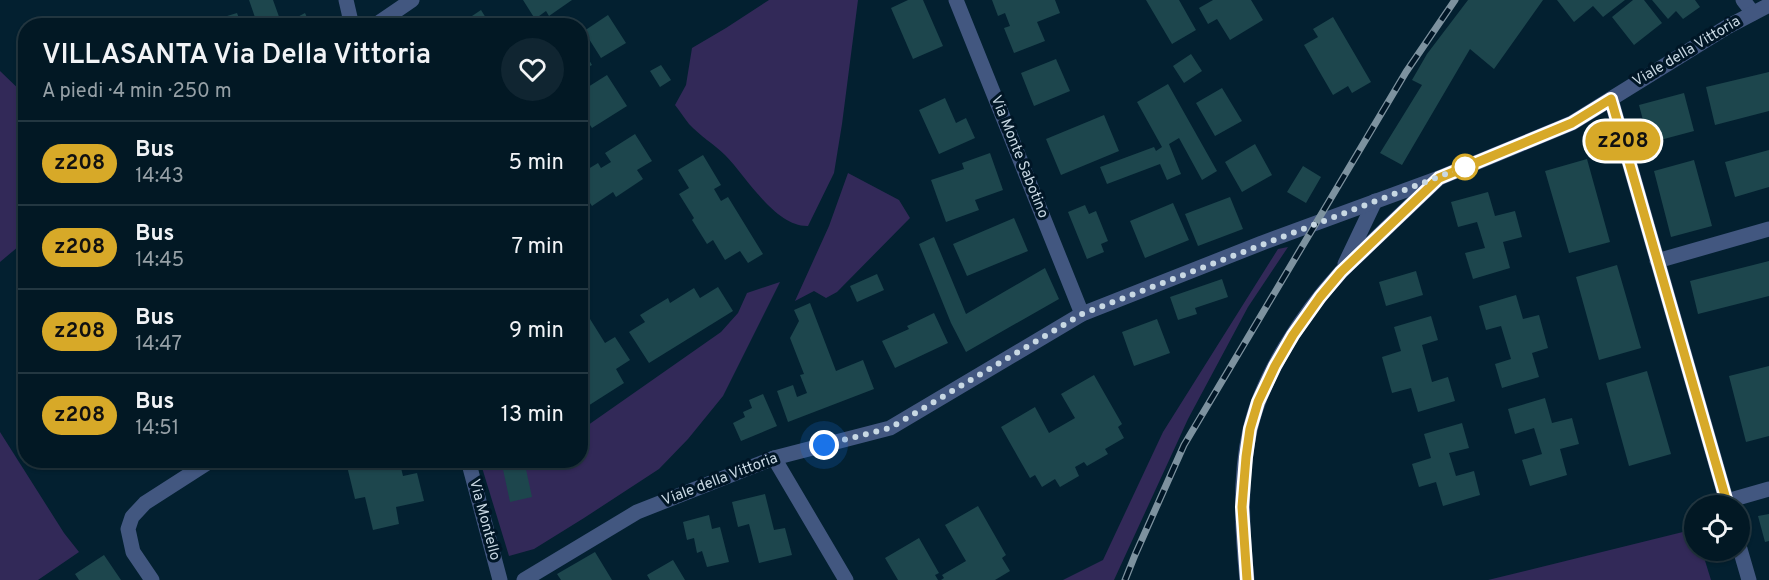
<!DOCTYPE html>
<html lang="it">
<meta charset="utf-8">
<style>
:root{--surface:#021824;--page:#102531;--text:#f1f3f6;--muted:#96a0a6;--line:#233741}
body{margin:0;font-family:Overpass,sans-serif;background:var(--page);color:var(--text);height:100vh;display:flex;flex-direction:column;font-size:22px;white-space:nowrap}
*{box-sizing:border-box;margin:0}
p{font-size:20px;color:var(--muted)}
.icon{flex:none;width:33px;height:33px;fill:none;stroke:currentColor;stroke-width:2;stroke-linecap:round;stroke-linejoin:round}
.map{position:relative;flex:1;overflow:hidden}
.sheet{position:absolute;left:18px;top:18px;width:570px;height:450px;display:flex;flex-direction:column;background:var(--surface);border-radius:24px;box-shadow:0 2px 4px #0004,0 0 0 2px var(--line)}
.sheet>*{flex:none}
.badge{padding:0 12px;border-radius:20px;font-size:21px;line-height:39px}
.buttons{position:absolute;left:1684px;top:495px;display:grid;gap:12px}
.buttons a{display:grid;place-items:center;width:66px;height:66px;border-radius:50%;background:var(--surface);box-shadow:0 2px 4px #0004,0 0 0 2px var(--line);font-size:30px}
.you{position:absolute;width:30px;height:30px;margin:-15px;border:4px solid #fff;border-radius:50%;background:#1a73e8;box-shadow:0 0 0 9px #1a73e833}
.map>.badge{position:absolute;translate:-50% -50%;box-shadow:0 0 0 3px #fff}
.round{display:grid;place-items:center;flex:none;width:63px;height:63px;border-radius:32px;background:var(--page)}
.overview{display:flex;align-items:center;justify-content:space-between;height:102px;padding:0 24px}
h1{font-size:28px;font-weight:600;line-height:45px}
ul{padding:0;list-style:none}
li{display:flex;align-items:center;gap:18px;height:84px;padding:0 24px;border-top:2px solid var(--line)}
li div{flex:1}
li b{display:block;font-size:22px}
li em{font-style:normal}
li .badge{min-width:66px;font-weight:700;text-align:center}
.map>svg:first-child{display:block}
</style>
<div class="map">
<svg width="1769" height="580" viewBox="0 0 1769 580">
<rect width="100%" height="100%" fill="#032030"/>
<path fill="#322958" d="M 769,0 L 858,0 L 842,124 L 834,173 L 808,226 C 775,227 746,176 725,155 C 714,144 700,136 689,124 C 684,118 680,111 675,105 L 686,85 L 692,48 L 726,28 Z
M 0,71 L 26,96 L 25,241 L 0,262 Z
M 848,173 L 899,200 L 910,218 L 837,292 L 826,298 L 814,291 L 795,301 L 829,226 Z
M 1288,247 L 1248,307 L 1188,419 L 1114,580 L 1063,580 L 1103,560 L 1163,432 L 1278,249 Z
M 780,282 L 723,396 L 688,439 L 659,469 L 584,518 L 534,549 L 509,556 L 480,461 L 580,460 L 581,430 L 721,332 L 738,313 L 747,293 Z
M 0,432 L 64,533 L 79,552 L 38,580 L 0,580 Z
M 1695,529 L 1695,550 L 1702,551 L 1711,580 L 1488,580 Z"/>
<path fill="#1d464d" d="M 249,0 L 273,0 L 282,25 L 305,13 L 311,26 L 249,26 L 257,23 Z
M 523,0 L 572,0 L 549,16 L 546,11 L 535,19 Z
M 908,0 L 923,0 L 943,46 L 913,59 L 891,8 Z
M 992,0 L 1055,0 L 1060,13 L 1037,22 L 1045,41 L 1014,53 L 1004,28 L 1010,26 L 1005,13 L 998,16 Z
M 1146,0 L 1179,0 L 1196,30 L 1172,44 Z
M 1213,0 L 1251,0 L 1263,20 L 1230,40 L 1217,19 L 1208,24 L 1199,8 Z
M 1468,0 L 1543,0 L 1494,69 L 1470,49 L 1402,165 L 1380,153 L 1422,85 L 1412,80 L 1427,54 Z
M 1557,0 L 1625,0 L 1603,17 L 1593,6 L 1574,22 Z
M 1633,0 L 1644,0 L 1662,23 L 1634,45 L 1612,17 Z
M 1652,0 L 1695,0 L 1700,7 L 1683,19 L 1676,11 L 1668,19 Z
M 481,10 L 491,26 L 457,26 Z
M 237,13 L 242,26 L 216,26 L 219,23 L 217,19 Z
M 343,15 L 345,26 L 324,26 Z
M 608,15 L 626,43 L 601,58 L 584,31 Z
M 1333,17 L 1371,82 L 1352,93 L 1348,86 L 1333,95 L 1304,45 L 1318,37 L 1313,29 Z
M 580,45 L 592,65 L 580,71 Z
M 1191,54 L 1202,71 L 1184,83 L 1173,66 Z
M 1056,59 L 1070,91 L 1034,106 L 1021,73 Z
M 661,65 L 671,80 L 660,87 L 650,71 Z
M 1769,72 L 1769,111 L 1715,125 L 1706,87 Z
M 607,75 L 627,106 L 592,128 L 580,110 L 580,92 Z
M 1168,84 L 1217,171 L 1202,180 L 1179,138 L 1169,144 L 1181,174 L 1167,180 L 1160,164 L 1107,184 L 1100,167 L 1154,147 L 1156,151 L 1162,147 L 1137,102 Z
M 1222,88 L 1242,121 L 1215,136 L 1196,103 Z
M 1684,93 L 1694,131 L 1649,143 L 1639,105 Z
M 945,98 L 956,123 L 966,118 L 975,138 L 939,154 L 919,110 Z
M 1104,115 L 1119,151 L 1061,175 L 1046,139 Z
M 635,134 L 652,161 L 637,170 L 643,179 L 616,197 L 613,192 L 592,206 L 586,197 L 580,201 L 580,174 L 598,163 L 601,168 L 611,162 L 605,153 Z
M 1255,144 L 1272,175 L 1242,192 L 1225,162 Z
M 1769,150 L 1769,187 L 1735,197 L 1725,162 Z
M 990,153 L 1003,190 L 975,200 L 979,210 L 946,222 L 931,180 L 964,169 L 962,163 Z
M 703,155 L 721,185 L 714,189 L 721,201 L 728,197 L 763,254 L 748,263 L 740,251 L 725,260 L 713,240 L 707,244 L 692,220 L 694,218 L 679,194 L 689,188 L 678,170 Z
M 1587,159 L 1610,242 L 1569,253 L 1545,171 Z
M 1694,160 L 1712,226 L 1671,237 L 1654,171 Z
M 1303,166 L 1321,177 L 1306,203 L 1287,192 Z
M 1488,192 L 1495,216 L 1515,211 L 1522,237 L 1503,242 L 1510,268 L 1473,279 L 1465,253 L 1485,248 L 1477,222 L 1458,227 L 1451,202 Z
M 1230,197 L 1243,229 L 1198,246 L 1185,214 Z
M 1173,203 L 1189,240 L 1145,258 L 1130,221 Z
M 1085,205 L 1089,214 L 1096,211 L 1108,241 L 1101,244 L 1104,252 L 1087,259 L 1068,212 Z
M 1014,218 L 1028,251 L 967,276 L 953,244 Z
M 934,237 L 966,314 L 1045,268 L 1059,299 L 966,352 L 951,323 L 919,244 Z
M 1769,261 L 1769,296 L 1698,314 L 1690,281 Z
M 1617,265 L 1641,348 L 1599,360 L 1576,277 Z
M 1416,271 L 1423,295 L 1386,306 L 1379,282 Z
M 877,274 L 884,290 L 857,302 L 850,286 Z
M 1222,279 L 1228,297 L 1195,308 L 1197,314 L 1178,320 L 1170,297 Z
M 718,287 L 733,311 L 649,363 L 629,332 L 645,322 L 640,315 L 668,298 L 670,303 L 694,288 L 700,298 Z
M 1516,295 L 1523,319 L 1539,315 L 1548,348 L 1532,353 L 1539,377 L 1502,388 L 1495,364 L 1511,359 L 1501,326 L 1486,330 L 1479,306 Z
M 810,303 L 836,371 L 863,360 L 874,389 L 788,422 L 777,391 L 793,385 L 797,397 L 807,393 L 800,375 L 804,374 L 790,338 L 799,321 L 794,310 Z
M 585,311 L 605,343 L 615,337 L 630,360 L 616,369 L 624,383 L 580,411 L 580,313 Z
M 934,313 L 948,343 L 895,368 L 882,341 L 909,329 L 907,326 Z
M 1431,316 L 1438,340 L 1422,345 L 1432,382 L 1448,377 L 1455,401 L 1418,412 L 1411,388 L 1392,393 L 1382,357 L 1401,351 L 1394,327 Z
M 1157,319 L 1170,353 L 1134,366 L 1122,332 Z
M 1769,366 L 1769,436 L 1746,442 L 1729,376 Z
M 1647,371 L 1671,454 L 1629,466 L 1606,383 Z
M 1094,375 L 1122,424 L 1118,427 L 1124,438 L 1105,449 L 1108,454 L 1087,466 L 1084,462 L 1075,467 L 1079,476 L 1060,487 L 1055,479 L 1042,487 L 1035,475 L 1030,478 L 1001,427 L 1035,407 L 1049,433 L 1075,418 L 1061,394 Z
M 763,394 L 777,426 L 741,441 L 733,423 L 745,417 L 743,412 L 752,408 L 749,400 Z
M 1545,398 L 1552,423 L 1572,418 L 1579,444 L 1560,449 L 1567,475 L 1530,486 L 1522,460 L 1542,454 L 1534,428 L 1515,434 L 1508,409 Z
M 1462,423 L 1469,448 L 1449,453 L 1456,476 L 1474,471 L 1480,495 L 1443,506 L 1436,482 L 1419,487 L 1412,464 L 1431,458 L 1424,434 Z
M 353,460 L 399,460 L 403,476 L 417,473 L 424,501 L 396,507 L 399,524 L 373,530 L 365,497 L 355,499 L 346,462 Z
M 501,460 L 524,460 L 532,497 L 510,502 Z
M 765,494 L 774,530 L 785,528 L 792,555 L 759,563 L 749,524 L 738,527 L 732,502 Z
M 978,506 L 1006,555 L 1002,558 L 1010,571 L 995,580 L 941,580 L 944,578 L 942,575 L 966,561 L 945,525 Z
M 1769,514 L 1769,541 L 1765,542 L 1758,516 Z
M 709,515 L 712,529 L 720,527 L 729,562 L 707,567 L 702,551 L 697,553 L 694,538 L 687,540 L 683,522 Z
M 919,538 L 939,573 L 935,575 L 938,580 L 898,580 L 885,558 Z
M 595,552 L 612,580 L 561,580 L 557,574 Z
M 104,555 L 121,580 L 79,580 L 75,574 Z
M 673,560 L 685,580 L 650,580 L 647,575 Z"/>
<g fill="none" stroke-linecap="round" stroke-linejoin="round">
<path stroke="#425780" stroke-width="15" d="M 346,0 L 352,26
M 956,0 L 1082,314
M 1743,0 L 1753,13
M 374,26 L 412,0
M 1611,99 L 1728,506
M 1657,261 L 1769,229
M 1345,264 L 1375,201
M 774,458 L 846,580
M 468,460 L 500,580
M 1727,501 L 1769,489
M 1740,549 L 1749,580
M 152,580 L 133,552 L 128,529 L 132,517 L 145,503 L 212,460
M 1247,580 C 1242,531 1239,478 1250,430 C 1262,376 1303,313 1340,273 C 1350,262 1362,252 1373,241 C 1395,220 1417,199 1439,178"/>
<path stroke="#425780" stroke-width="15" d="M 524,580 L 637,512 L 774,458 L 890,428 L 1082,314 L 1262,243 L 1439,178 L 1572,123 L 1727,27 L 1769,5"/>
<defs>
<path id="rail" d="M 1125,580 L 1135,555 L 1184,445 L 1406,72 L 1455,0"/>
</defs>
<use href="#rail" stroke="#7d929f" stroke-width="7"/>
<use href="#rail" stroke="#001626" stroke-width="4.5" stroke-dasharray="14" stroke-linecap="butt"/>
</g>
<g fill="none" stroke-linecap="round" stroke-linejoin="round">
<defs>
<path id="line" d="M 1247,580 L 1242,507 L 1246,457 L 1250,429 L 1258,402 L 1275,366 L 1293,335 L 1320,297 L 1341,272 L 1439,178 L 1572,123 L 1611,99 L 1728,506"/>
</defs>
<use href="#line" stroke="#fff" stroke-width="14"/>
<use href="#line" stroke="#d7a928" stroke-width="9"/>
<path stroke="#c8d8e3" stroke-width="6" stroke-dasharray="0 10.8" d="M 824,445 L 890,428 L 1082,314 L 1472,164 L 1465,167"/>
</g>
<circle fill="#fff" stroke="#d7a928" stroke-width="3" cx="1465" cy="167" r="12"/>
<g text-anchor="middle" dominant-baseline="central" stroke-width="6" stroke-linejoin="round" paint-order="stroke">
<g font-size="15" fill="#c8d8e3" stroke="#001626">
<text transform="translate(1687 52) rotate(-31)">Viale della Vittoria</text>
<text transform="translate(1019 157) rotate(68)">Via Monte Sabotino</text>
<text transform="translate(720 480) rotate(-21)">Viale della Vittoria</text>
<text transform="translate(484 520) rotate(75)">Via Montello</text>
</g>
</g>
</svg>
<div class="buttons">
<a><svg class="icon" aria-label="locate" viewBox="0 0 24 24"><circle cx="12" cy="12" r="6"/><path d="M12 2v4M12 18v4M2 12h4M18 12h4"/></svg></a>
</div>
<div class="you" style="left:824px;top:445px"></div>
<b class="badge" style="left:1623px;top:141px;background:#d7a928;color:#111">z208</b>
<section class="sheet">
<div class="overview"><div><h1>VILLASANTA Via Della Vittoria</h1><p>A piedi · 4 min · 250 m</p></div><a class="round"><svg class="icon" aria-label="heart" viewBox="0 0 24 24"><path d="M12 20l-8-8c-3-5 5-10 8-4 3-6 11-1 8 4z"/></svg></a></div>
<ul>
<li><span class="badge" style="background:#d7a928;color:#111">z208</span><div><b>Bus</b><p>14:43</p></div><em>5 min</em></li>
<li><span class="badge" style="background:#d7a928;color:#111">z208</span><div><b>Bus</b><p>14:45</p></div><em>7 min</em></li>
<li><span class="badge" style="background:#d7a928;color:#111">z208</span><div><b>Bus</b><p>14:47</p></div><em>9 min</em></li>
<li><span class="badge" style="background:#d7a928;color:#111">z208</span><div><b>Bus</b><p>14:51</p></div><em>13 min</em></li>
</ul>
</section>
</div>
